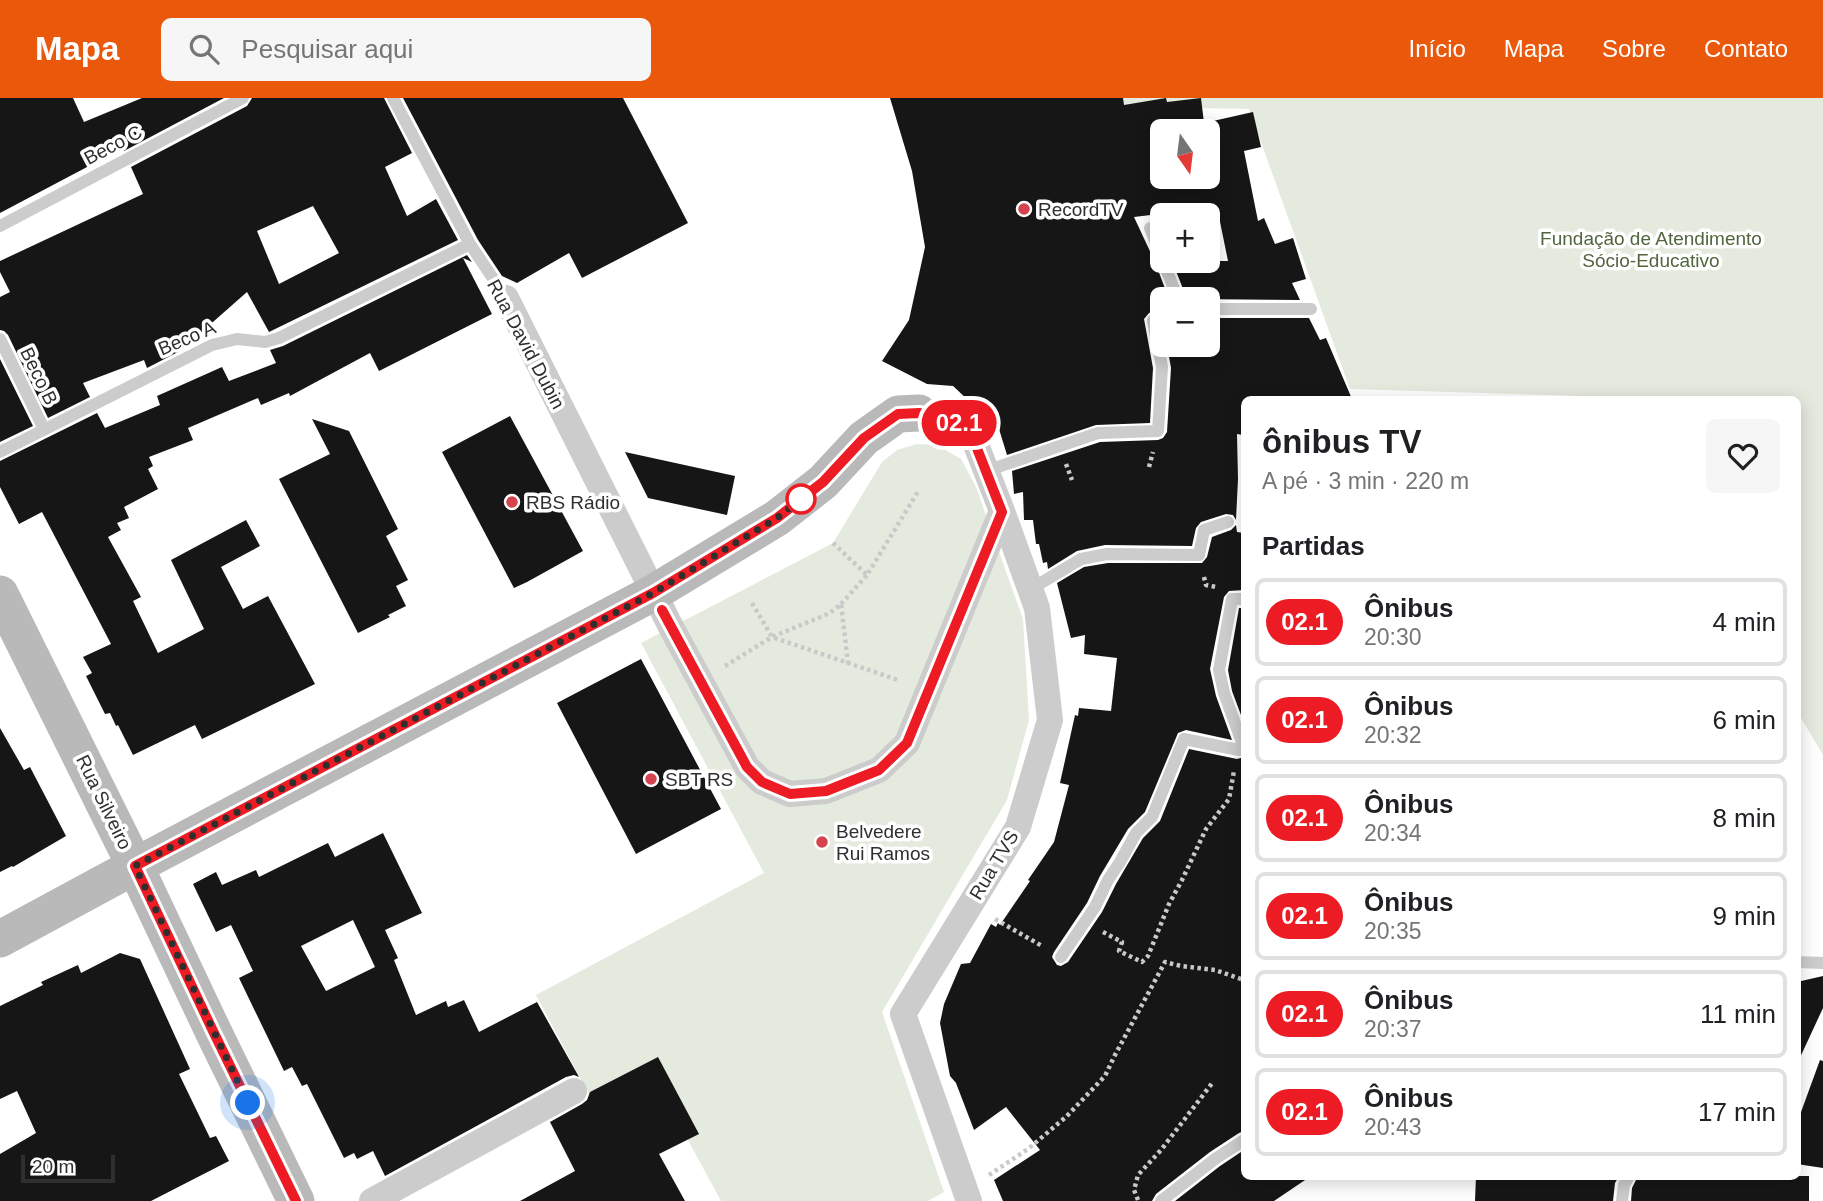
<!DOCTYPE html>
<html lang="pt">
<meta charset="utf-8">
<style>
:root{--surface:#fff;--page:#f6f6f6;--text:#202124;--muted:#757577;--line:#e0e0e0;--accent:#ea580c}
body{margin:0;font-family:Arial,sans-serif;background:var(--page);color:var(--text);height:100vh;display:flex;flex-direction:column;font-size:26px;white-space:nowrap}
*{box-sizing:border-box;margin:0}
p{font-size:23px;color:var(--muted)}
.icon{flex:none;width:38px;height:38px;fill:none;stroke:currentColor;stroke-width:2;stroke-linecap:round;stroke-linejoin:round}
.map{position:relative;flex:1;overflow:hidden}
.panel{position:absolute;left:1241px;top:298px;width:560px;height:784px;display:flex;flex-direction:column;background:var(--surface);border-radius:10px;box-shadow:0 4px 18px #0003}
.panel>*{flex:none}
.badge{padding:0 14px;border-radius:23px;font-size:24px;line-height:46px}
.needle{width:46px;rotate:166deg}
.tools{position:absolute;left:1150px;top:21px;display:grid;gap:14px}
.tools a{display:grid;place-items:center;width:70px;height:70px;border-radius:10px;background:var(--surface);box-shadow:0 4px 18px #0003;font-size:35px}
.scale{position:absolute;left:21px;bottom:18px;width:94px;box-sizing:border-box;padding-left:7px;border:4px solid #2f2f2f;border-top:0;font-size:19px;line-height:24px;white-space:nowrap;color:#2f2f2f;-webkit-text-stroke:5px #fff;paint-order:stroke}
.you{position:absolute;width:35px;height:35px;margin:-18px;border:5px solid #fff;border-radius:50%;background:#1a73e8;box-shadow:0 0 0 10px #1a73e833}
.map>.badge{position:absolute;translate:-50% -50%;box-shadow:0 0 0 4px #fff}
h2{padding:0 21px;font-size:26px;line-height:63px}
.round{display:grid;place-items:center;flex:none;width:74px;height:74px;border-radius:10px;background:var(--page)}
.summary{display:flex;align-items:center;justify-content:space-between;height:119px;padding:0 21px}
h1{font-size:33px;font-weight:800;line-height:52px}
ul{padding:0;list-style:none}
li{display:flex;align-items:center;gap:21px;height:88px;margin:0 14px 10px;padding:0 7px;border:4px solid var(--line);border-radius:10px}
li div{flex:1}
li b{display:block;font-size:26px}
li em{font-style:normal}
li .badge{min-width:77px;font-weight:700;text-align:center}
header{display:flex;align-items:center;gap:42px;box-sizing:border-box;height:98px;padding:0 35px;background:var(--accent);color:#fff}
header strong{font-size:33px}
nav{display:flex;gap:38px;margin-inline-start:auto;font-size:24px}
.search{width:490px;height:63px;background:var(--page);display:flex;align-items:center;gap:18px;box-sizing:border-box;padding:0 24px;border-radius:10px;color:var(--muted);font-size:26px}
.map>svg:first-child{display:block}
</style>
<header>
<strong>Mapa</strong>
<div class="search"><svg class="icon" aria-label="search" viewBox="0 0 24 24"><circle cx="10" cy="10" r="6"/><path d="M15 15l6 6"/></svg>Pesquisar aqui</div>
<nav><a>Início</a><a>Mapa</a><a>Sobre</a><a>Contato</a></nav>
</header>
<div class="map">
<svg width="1823" height="1103" viewBox="0 0 1823 1103">
<rect width="100%" height="100%" fill="#fff"/>
<path fill="#e5eade" d="M 1078,0 L 1823,0 L 1823,657 L 1797,613 L 1797,301 L 1615,301 L 1613,299 L 1350,291 L 1249,11 L 1082,8 Z
M 917,346 L 937,347 L 961,361 L 976,389 L 1023,521 L 1029,622 L 1007,702 L 882,914 L 944,1094 L 928,1103 L 721,1103 L 663,996 L 605,1027 L 536,897 L 764,775 L 641,545 L 833,445 L 882,364 L 897,352 Z"/>
<path fill="#161616" fill-rule="evenodd" d="M 0,0 L 73,0 L 84,24 L 142,0 L 224,0 L 124,53 L 123,50 L 0,115 Z
M 252,0 L 384,0 L 412,55 L 385,69 L 407,118 L 436,101 L 458,142 L 269,234 L 247,194 L 180,253 L 147,270 L 144,262 L 83,285 L 90,299 L 48,320 L 8,237 L 4,233 L 0,232 L 0,199 L 10,194 L 0,174 L 0,163 L 143,96 L 131,69 L 247,8 ZM 313,108 L 339,155 L 279,186 L 257,133 Z
M 403,0 L 623,0 L 688,125 L 582,180 L 569,155 L 517,185 L 502,178 L 478,142 Z
M 890,0 L 1123,0 L 1124,7 L 1166,0 L 1167,4 L 1201,0 L 1204,25 L 1253,14 L 1261,49 L 1244,53 L 1258,123 L 1264,120 L 1275,146 L 1293,140 L 1306,181 L 1292,185 L 1300,202 L 1187,201 L 1172,163 L 1228,163 L 1217,109 L 1134,119 L 1155,164 L 1169,201 L 1162,201 L 1162,210 L 1149,215 L 1144,221 L 1153,270 L 1150,325 L 1096,327 L 1007,357 L 999,331 L 953,288 L 927,286 L 882,263 L 909,222 L 925,149 L 912,73 ZM 1162,33 L 1208,33 L 1208,79 L 1162,79 Z
M 467,157 L 472,164 L 463,160 L 492,216 L 379,273 L 370,255 L 290,298 L 289,295 L 261,307 L 258,300 L 188,330 L 193,342 L 149,359 L 153,368 L 148,371 L 158,391 L 124,409 L 129,420 L 117,425 L 121,432 L 108,439 L 141,499 L 133,503 L 158,555 L 204,531 L 171,462 L 246,422 L 260,448 L 221,469 L 243,511 L 268,498 L 315,586 L 202,641 L 195,627 L 133,657 L 118,627 L 116,628 L 110,615 L 105,616 L 86,578 L 92,575 L 83,559 L 111,546 L 42,414 L 19,426 L 0,389 L 0,363 L 97,315 L 105,330 L 160,307 L 157,298 L 222,269 L 229,283 L 276,265 L 270,252 L 283,248 Z
M 1208,220 L 1309,220 L 1320,242 L 1326,240 L 1352,301 L 1244,301 L 1243,337 L 1237,336 L 1238,381 L 1236,422 L 1233,417 L 1226,416 L 1201,424 L 1196,430 L 1192,448 L 1105,447 L 1077,453 L 1048,471 L 1047,464 L 1043,465 L 1039,446 L 1036,446 L 1033,422 L 1024,422 L 1023,394 L 1014,396 L 1012,373 L 1100,344 L 1158,342 L 1163,340 L 1167,334 L 1171,270 L 1167,247 L 1208,247 Z
M 0,261 L 33,328 L 0,344 Z
M 510,318 L 583,453 L 527,484 L 514,490 L 442,354 Z
M 312,321 L 349,333 L 398,431 L 386,438 L 408,482 L 396,488 L 406,508 L 388,517 L 390,519 L 358,535 L 279,381 L 330,356 Z
M 625,354 L 735,378 L 727,417 L 648,400 Z
M 1236,427 L 1237,434 L 1244,435 L 1244,492 L 1229,493 L 1224,499 L 1210,571 L 1216,598 L 1232,642 L 1186,632 L 1178,635 L 1145,714 L 1128,731 L 1100,778 L 1087,805 L 1054,854 L 1052,859 L 1057,867 L 1061,868 L 1068,864 L 1102,814 L 1116,786 L 1143,740 L 1160,723 L 1189,651 L 1237,661 L 1244,659 L 1244,1033 L 1239,1035 L 1210,1054 L 1156,1096 L 1152,1103 L 1003,1103 L 994,1082 L 1040,1052 L 1006,1009 L 974,1032 L 956,985 L 950,978 L 940,925 L 944,906 L 961,866 L 970,865 L 991,826 L 996,829 L 998,825 L 1000,827 L 1030,783 L 1028,782 L 1054,744 L 1069,687 L 1060,685 L 1075,617 L 1078,618 L 1079,610 L 1111,613 L 1117,560 L 1084,556 L 1085,537 L 1071,540 L 1057,485 L 1084,469 L 1108,465 L 1202,465 L 1207,459 L 1212,439 L 1231,432 Z
M 1239,510 L 1244,510 L 1244,625 L 1232,593 L 1228,572 Z
M 641,561 L 721,711 L 636,756 L 557,605 Z
M 0,630 L 24,672 L 30,669 L 66,738 L 13,769 L 12,768 L 0,774 Z
M 383,735 L 422,815 L 385,832 L 398,860 L 394,862 L 416,917 L 446,903 L 448,909 L 464,902 L 479,934 L 537,904 L 579,979 L 574,977 L 566,979 L 385,1078 L 373,1053 L 357,1061 L 354,1055 L 344,1060 L 307,986 L 302,988 L 292,969 L 284,973 L 239,880 L 253,873 L 231,827 L 216,834 L 193,786 L 216,774 L 222,787 L 256,772 L 259,779 L 328,745 L 335,759 ZM 353,822 L 375,869 L 326,893 L 301,848 Z
M 120,855 L 140,861 L 190,971 L 179,976 L 210,1040 L 216,1038 L 229,1063 L 151,1103 L 0,1103 L 0,1056 L 36,1035 L 17,993 L 0,1001 L 0,908 L 43,887 L 41,884 L 78,867 L 81,875 Z
M 1823,878 L 1823,910 L 1797,966 L 1797,884 Z
M 658,959 L 699,1036 L 659,1056 L 685,1103 L 520,1103 L 575,1073 L 550,1024 L 582,1006 L 587,1002 L 590,994 Z
M 1820,962 L 1823,963 L 1823,1070 L 1797,1066 L 1797,1025 Z
M 1244,1052 L 1244,1078 L 1311,1078 L 1274,1103 L 1175,1103 L 1220,1068 Z
M 1476,1078 L 1566,1079 L 1619,1078 L 1615,1085 L 1613,1103 L 1475,1103 Z
M 1638,1078 L 1809,1078 L 1809,1103 L 1631,1103 L 1632,1090 Z"/>
<g fill="none" stroke-linecap="round" stroke-linejoin="round">
<path stroke="#c9c9c9" stroke-width="4.5" stroke-dasharray="3.5 3.5" stroke-linecap="butt" d="M 1066,366 L 1072,382
M 1149,369 L 1153,354
M 833,445 L 867,477 L 919,392
M 1204,479 L 1206,487 L 1216,489
M 752,505 L 772,539 L 898,582
M 841,506 L 867,477
M 725,568 L 772,539 L 830,515 L 841,506 L 848,565
M 995,821 L 1042,848
M 1103,834 L 1122,844 L 1119,853 L 1142,864 L 1148,858 L 1169,806 L 1182,782 L 1206,731 L 1229,701 L 1234,673
M 989,1077 L 1028,1051 L 1066,1019 L 1105,978 L 1115,957 L 1165,864 L 1181,868 L 1215,872 L 1244,882
M 1138,1102 L 1134,1092 L 1138,1077 L 1161,1052 L 1213,984"/>
<path stroke="#ccc" stroke-width="12" d="M 393,0 L 470,146 L 506,200
M 0,128 L 243,0
M 1150,130 L 1162,160
M 1163,163 L 1178,201
M 1208,211 L 1311,211
M 0,241 L 44,331
M 0,354 L 212,247 L 237,241 L 265,244 L 279,240 L 470,146
M 986,373 L 1098,335 L 1158,333 L 1162,269 L 1153,223 L 1162,219
M 1031,491 L 1081,461 L 1107,456 L 1199,457 L 1204,432 L 1228,424
M 1244,501 L 1232,501 L 1219,572 L 1224,595 L 1244,650
M 1061,859 L 1095,809 L 1108,782 L 1120,764 L 1136,735 L 1152,719 L 1184,641 L 1239,652 L 1243,647
M 1797,864 L 1823,865
M 1161,1103 L 1215,1061 L 1244,1042
M 1622,1103 L 1624,1087 L 1629,1078"/>
<path stroke="#ccc" stroke-width="26" d="M 506,200 L 671,529 L 747,669 L 762,684 L 790,696 L 826,693 L 879,672 L 907,645 L 1002,413
M 919,315 L 946,319 L 969,329 L 1002,413 L 1037,510 L 1050,622 L 1018,729 L 903,916 L 969,1103
M 372,1103 L 574,993"/>
<path stroke="#b9b9b9" stroke-width="37" d="M 0,496 L 135,768 L 213,933 L 296,1103
M 0,841 L 135,768 L 653,495 L 777,420 L 823,384 L 864,340 L 898,316 L 919,315"/>
</g>
<g fill="none" stroke-linecap="round" stroke-linejoin="round">
<defs>
<path id="line" d="M 296,1103 L 213,933 L 135,768 L 653,495 L 777,420 L 823,384 L 864,340 L 898,316 L 919,315 L 946,319 L 969,330 L 1002,414 L 907,645 L 879,672 L 826,693 L 790,696 L 762,684 L 747,669 L 662,512"/>
</defs>
<use href="#line" stroke="#fff" stroke-width="16"/>
<use href="#line" stroke="#ed1c24" stroke-width="10"/>
<path stroke="#2f2f2f" stroke-width="7" stroke-dasharray="0 12.6" d="M 248,1005 L 135,768 L 653,495 L 777,420 L 808,396 L 801,401"/>
</g>
<g fill="#d4434e" stroke="#fff" stroke-width="2.5">
<circle cx="1024" cy="111" r="7"/>
<circle cx="512" cy="404" r="7"/>
<circle cx="651" cy="681" r="7"/>
<circle cx="822" cy="744" r="7"/>
</g>
<circle fill="#fff" stroke="#ed1c24" stroke-width="3.5" cx="801" cy="401" r="14"/>
<g text-anchor="middle" dominant-baseline="central" stroke-width="7" stroke-linejoin="round" paint-order="stroke">
<g font-size="19" fill="#2f2f2f" stroke="#fff">
<text transform="translate(113 47) rotate(-28)">Beco C</text>
<text transform="translate(187 240) rotate(-23)">Beco A</text>
<text transform="translate(526 246) rotate(62)">Rua David Dubin</text>
<text transform="translate(39 278) rotate(64)">Beco B</text>
<text transform="translate(104 704) rotate(64)">Rua Silveiro</text>
<text transform="translate(994 767) rotate(-59)">Rua TVS</text>
</g>
<g font-size="19" fill="#2f2f2f" stroke="#fff" text-anchor="start">
<text x="1038" y="111">RecordTV</text>
<text x="526" y="404">RBS Rádio</text>
<text x="665" y="681">SBT RS</text>
<text x="836" y="733">Belvedere<tspan x="836" dy="22">Rui Ramos</tspan></text>
</g>
<g font-size="19" fill="#526640" stroke="#fff">
<text x="1651" y="140">Fundação de Atendimento<tspan x="1651" dy="22">Sócio-Educativo</tspan></text>
</g>
</g>
</svg>
<div class="tools">
<a><svg class="needle" viewBox="-14 -14 28 28"><path d="M0-13l5 13h-10z" fill="#e53935"/><path d="M0 13l5-13h-10z" fill="#757577"/></svg></a>
<a>+</a>
<a>−</a>
</div>
<div class="scale">20 m</div>
<div class="you" style="left:248px;top:1005px"></div>
<b class="badge" style="left:959px;top:325px;background:#ed1c24;color:#fff">02.1</b>
<section class="panel">
<div class="summary"><div><h1>ônibus TV</h1><p>A pé · 3 min · 220 m</p></div><a class="round"><svg class="icon" aria-label="heart" viewBox="0 0 24 24"><path d="M12 20l-8-8c-3-5 5-10 8-4 3-6 11-1 8 4z"/></svg></a></div>
<h2>Partidas</h2>
<ul>
<li><span class="badge" style="background:#ed1c24;color:#fff">02.1</span><div><b>Ônibus</b><p>20:30</p></div><em>4 min</em></li>
<li><span class="badge" style="background:#ed1c24;color:#fff">02.1</span><div><b>Ônibus</b><p>20:32</p></div><em>6 min</em></li>
<li><span class="badge" style="background:#ed1c24;color:#fff">02.1</span><div><b>Ônibus</b><p>20:34</p></div><em>8 min</em></li>
<li><span class="badge" style="background:#ed1c24;color:#fff">02.1</span><div><b>Ônibus</b><p>20:35</p></div><em>9 min</em></li>
<li><span class="badge" style="background:#ed1c24;color:#fff">02.1</span><div><b>Ônibus</b><p>20:37</p></div><em>11 min</em></li>
<li><span class="badge" style="background:#ed1c24;color:#fff">02.1</span><div><b>Ônibus</b><p>20:43</p></div><em>17 min</em></li>
</ul>
</section>
</div>
